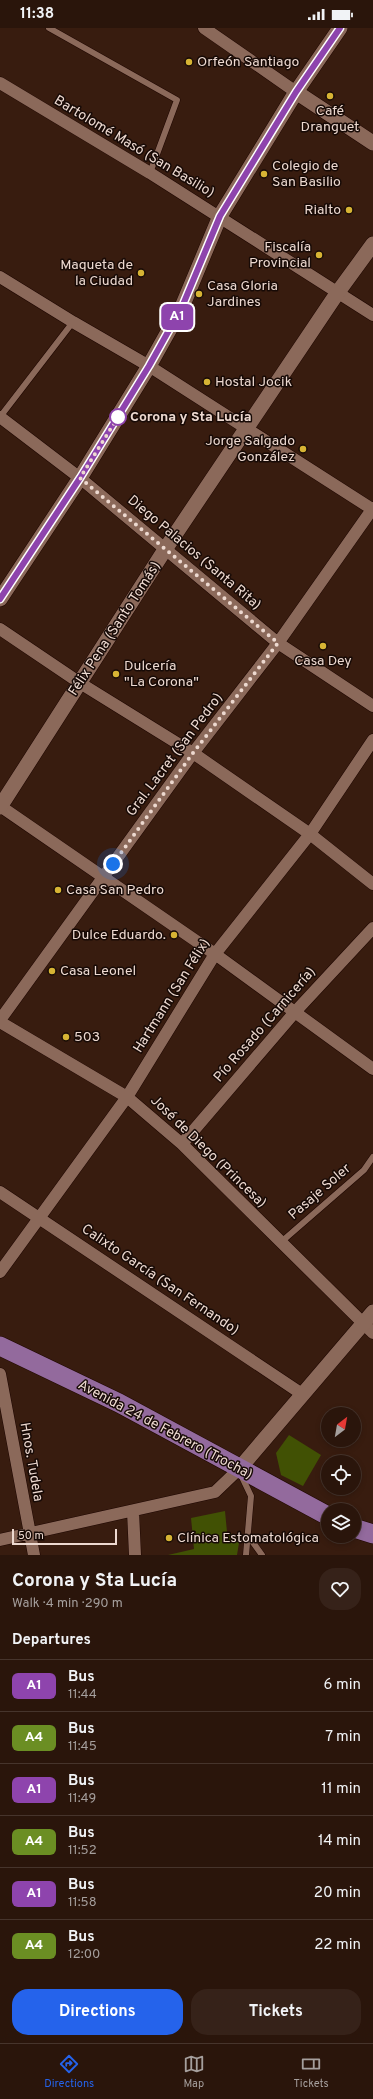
<!DOCTYPE html>
<meta charset="utf-8">
<style>
:root{--surface:#2a150b;--page:#362219;--text:#f1f3f6;--muted:#a59f9d;--line:#46342c;--accent:#2563eb}
body{margin:0;font-family:Overpass,sans-serif;background:var(--page);color:var(--text);height:100vh;display:flex;flex-direction:column;font-size:15px;white-space:nowrap}
*{box-sizing:border-box;margin:0}
p{font-size:13px;color:var(--muted)}
.icon{flex:none;width:22px;height:22px;fill:none;stroke:currentColor;stroke-width:2;stroke-linecap:round;stroke-linejoin:round}
.map{position:relative;height:1527px;overflow:hidden}
.sheet{display:flex;flex-direction:column;background:var(--surface);flex:1}
.sheet>*{flex:none}
.badge{padding:0 8px;border-radius:6px;font-size:14px;line-height:26px}
.needle{width:26px;rotate:31deg}
.controls{position:absolute;left:321px;top:1379px;display:grid;gap:8px}
.controls a{display:grid;place-items:center;width:40px;height:40px;border-radius:50%;background:var(--surface);box-shadow:0 2px 6px #0003,0 0 0 1px var(--line);font-size:20px}
.scale{position:absolute;left:12px;bottom:10px;width:105px;box-sizing:border-box;padding-left:4px;border:2px solid #edd9d0;border-top:0;font-size:11px;line-height:14px;white-space:nowrap;color:#edd9d0;-webkit-text-stroke:3px #170a06;paint-order:stroke}
.you{position:absolute;width:20px;height:20px;margin:-10px;border:3px solid #fff;border-radius:50%;background:#1a73e8;box-shadow:0 0 0 6px #1a73e833}
.map>.badge{position:absolute;translate:-50% -50%;box-shadow:0 0 0 2px #fff}
h2{padding:0 12px;font-size:15px;line-height:36px}
.round{display:grid;place-items:center;flex:none;width:42px;height:42px;border-radius:16px;background:var(--page)}
.head{display:flex;align-items:center;justify-content:space-between;height:68px;padding:0 12px}
h1{font-size:19px;font-weight:700;line-height:30px}
.action{display:flex;gap:8px;margin-top:auto;padding:8px 12px}
.action a{flex:1;height:46px;border-radius:16px;background:var(--accent);color:#fff;font-size:16px;font-weight:700;line-height:46px;text-align:center}
.action a+a{background:var(--page);color:var(--text)}
ul{padding:0;list-style:none}
li{display:flex;align-items:center;gap:12px;height:52px;padding:0 12px;border-top:1px solid var(--line)}
li div{flex:1}
li b{display:block;font-size:15px}
li em{font-style:normal}
li .badge{min-width:44px;font-weight:700;text-align:center}
.status{display:flex;justify-content:space-between;align-items:center;height:28px;padding:0 20px;background:var(--surface);direction:ltr}
.status svg{height:11px;fill:currentColor}
.menu{display:flex;justify-content:space-around;align-items:center;height:56px;border-top:1px solid var(--line);background:var(--surface);font-size:11px;color:var(--muted)}
.menu a{display:grid;justify-items:center;gap:2px}
.menu .on{color:var(--accent)}
.map>svg:first-child{display:block}
</style>
<div class="status"><b>11:38</b><svg viewBox="0 0 49 12"><path d="M0 12V9h3v3zM5 12V6h3v6zM10 12V3h3v9zM15 12V0h3v12zM26 1h20v11H26zM47 4h2v5h-2z"/></svg></div>
<div class="map">
<svg width="373" height="1527" viewBox="0 0 373 1527">
<rect width="100%" height="100%" fill="#381c0f"/>
<path fill="#415104" d="M 289,1407 L 321,1427 L 303,1458 L 281,1447 L 276,1425 Z
M 225,1483 L 227,1504 L 240,1509 L 237,1527 L 168,1527 L 194,1521 L 191,1490 Z"/>
<g fill="none" stroke-linecap="round" stroke-linejoin="round">
<defs>
<path id="service" d="M 49,0 L 177,72 L 150,145
M 0,389 L 73,294
M 280,1215 L 364,1142 L 373,1129
M 241,1447 L 251,1468 L 246,1527
M 249,1509 L 262,1527"/>
<path id="minor" d="M 204,0 L 296,64
M 0,55 L 150,145 L 373,287
M 0,249 L 73,294 L 149,338 L 372,481
M 0,389 L 80,450 L 278,615 L 373,678
M 0,601 L 80,655 L 193,725 L 310,806 L 373,856
M 0,778 L 215,926 L 373,1041
M 0,992 L 193,725 L 278,615 L 373,480
M 0,994 L 127,1069 L 182,1116 L 373,1305
M 182,1116 L 295,984 L 373,900
M 0,1164 L 302,1366
M 0,1244 L 127,1069 L 215,926 L 310,806 L 373,712
M 0,1346 L 34,1527
M 133,1483 L 135,1527
M 0,1512 L 215,1464 L 239,1441"/>
<path id="tertiary" d="M 296,64 L 373,115
M 0,571 L 80,450 L 149,338 L 182,279 L 220,188 L 296,64 L 340,0
M 0,779 L 166,520 L 338,264 L 373,216
M 239,1441 L 373,1284"/>
<path id="primary" d="M 0,1318 L 119,1375 L 328,1488
M 354,1500 L 373,1506"/>
</defs>
<use href="#service" stroke="#1e0600" stroke-width="7"/>
<use href="#minor" stroke="#1e0600" stroke-width="13"/>
<use href="#tertiary" stroke="#1e0600" stroke-width="16"/>
<use href="#primary" stroke="#1e0600" stroke-width="20"/>
<use href="#service" stroke="#8b695a" stroke-width="6"/>
<use href="#minor" stroke="#8b695a" stroke-width="12"/>
<use href="#tertiary" stroke="#8b695a" stroke-width="15"/>
<use href="#primary" stroke="#936a9d" stroke-width="19"/>
</g>
<g fill="none" stroke-linecap="round" stroke-linejoin="round">
<defs>
<path id="line" d="M 0,571 L 80,450 L 149,338 L 182,279 L 220,188 L 296,64 L 340,0"/>
</defs>
<use href="#line" stroke="#fff" stroke-width="9"/>
<use href="#line" stroke="#8e44ad" stroke-width="6"/>
<path stroke="#edd9d0" stroke-width="4" stroke-dasharray="0 7.2" d="M 113,836 L 193,725 L 278,615 L 80,450 L 118,389"/>
</g>
<g fill="#d7b434" stroke="#170a06" stroke-width="1.5">
<circle cx="189" cy="34" r="4"/>
<circle cx="330" cy="68" r="4"/>
<circle cx="264" cy="146" r="4"/>
<circle cx="349" cy="182" r="4"/>
<circle cx="319" cy="227" r="4"/>
<circle cx="141" cy="245" r="4"/>
<circle cx="199" cy="266" r="4"/>
<circle cx="207" cy="354" r="4"/>
<circle cx="303" cy="421" r="4"/>
<circle cx="323" cy="618" r="4"/>
<circle cx="116" cy="646" r="4"/>
<circle cx="58" cy="862" r="4"/>
<circle cx="174" cy="907" r="4"/>
<circle cx="52" cy="943" r="4"/>
<circle cx="66" cy="1009" r="4"/>
<circle cx="169" cy="1510" r="4"/>
</g>
<circle fill="#fff" stroke="#8e44ad" stroke-width="2" cx="118" cy="389" r="8"/>
<g text-anchor="middle" dominant-baseline="central" stroke-width="3" stroke-linejoin="round" paint-order="stroke">
<g font-size="14" fill="#edd9d0" stroke="#170a06" text-anchor="start">
<text x="197" y="34">Orfeón Santiago</text>
<text x="330" y="83" text-anchor="middle">Café<tspan x="330" dy="16">Dranguet</tspan></text>
<text x="272" y="138">Colegio de<tspan x="272" dy="16">San Basilio</tspan></text>
<text x="341" y="182" text-anchor="end">Rialto</text>
<text x="311" y="219" text-anchor="end">Fiscalía<tspan x="311" dy="16">Provincial</tspan></text>
<text x="133" y="237" text-anchor="end">Maqueta de<tspan x="133" dy="16">la Ciudad</tspan></text>
<text x="207" y="258">Casa Gloria<tspan x="207" dy="16">Jardines</tspan></text>
<text x="215" y="354">Hostal Jocik</text>
<text x="295" y="413" text-anchor="end">Jorge Salgado<tspan x="295" dy="16">González</tspan></text>
<text x="323" y="633" text-anchor="middle">Casa Dey</text>
<text x="124" y="638">Dulcería<tspan x="124" dy="16">"La Corona"</tspan></text>
<text x="66" y="862">Casa San Pedro</text>
<text x="166" y="907" text-anchor="end">Dulce Eduardo.</text>
<text x="60" y="943">Casa Leonel</text>
<text x="74" y="1009">503</text>
<text x="177" y="1510">Clínica Estomatológica</text>
</g>
<g font-size="14" fill="#edd9d0" stroke="#170a06">
<text transform="translate(134 119) rotate(31)">Bartolomé Masó (San Basilio)</text>
<text transform="translate(194 525) rotate(40)">Diego Palacios (Santa Rita)</text>
<text transform="translate(115 601) rotate(-57)">Félix Pena (Santo Tomás)</text>
<text transform="translate(175 727) rotate(-53)">Gral. Lacret (San Pedro)</text>
<text transform="translate(172 968) rotate(-58)">Hartmann (San Félix)</text>
<text transform="translate(265 997) rotate(-49)">Pío Rosado (Carnicería)</text>
<text transform="translate(208 1124) rotate(44)">José de Diego (Princesa)</text>
<text transform="translate(320 1164) rotate(-41)">Pasaje Soler</text>
<text transform="translate(160 1252) rotate(34)">Calixto García (San Fernando)</text>
<text transform="translate(165 1402) rotate(28)">Avenida 24 de Febrero (Trocha)</text>
<text transform="translate(31 1434) rotate(80)">Hnos. Tudela</text>
</g>
<g font-size="14" font-weight="bold" fill="#edd9d0" stroke="#170a06" text-anchor="start">
<text x="130" y="389">Corona y Sta Lucía</text>
</g>
</g>
</svg>
<div class="controls">
<a><svg class="needle" viewBox="-14 -14 28 28"><path d="M0-13l5 13h-10z" fill="#e53935"/><path d="M0 13l5-13h-10z" fill="#a59f9d"/></svg></a>
<a><svg class="icon" aria-label="locate" viewBox="0 0 24 24"><circle cx="12" cy="12" r="6"/><path d="M12 2v4M12 18v4M2 12h4M18 12h4"/></svg></a>
<a><svg class="icon" aria-label="layers" viewBox="0 0 24 24"><path d="M12 4l9 5-9 5-9-5zM3 14l9 5 9-5"/></svg></a>
</div>
<div class="scale">50 m</div>
<div class="you" style="left:113px;top:836px"></div>
<b class="badge" style="left:177px;top:289px;background:#8e44ad;color:#fff">A1</b>
</div>
<section class="sheet">
<div class="head"><div><h1>Corona y Sta Lucía</h1><p>Walk · 4 min · 290 m</p></div><a class="round"><svg class="icon" aria-label="heart" viewBox="0 0 24 24"><path d="M12 20l-8-8c-3-5 5-10 8-4 3-6 11-1 8 4z"/></svg></a></div>
<h2>Departures</h2>
<ul>
<li><span class="badge" style="background:#8e44ad;color:#fff">A1</span><div><b>Bus</b><p>11:44</p></div><em>6 min</em></li>
<li><span class="badge" style="background:#6b8e23;color:#fff">A4</span><div><b>Bus</b><p>11:45</p></div><em>7 min</em></li>
<li><span class="badge" style="background:#8e44ad;color:#fff">A1</span><div><b>Bus</b><p>11:49</p></div><em>11 min</em></li>
<li><span class="badge" style="background:#6b8e23;color:#fff">A4</span><div><b>Bus</b><p>11:52</p></div><em>14 min</em></li>
<li><span class="badge" style="background:#8e44ad;color:#fff">A1</span><div><b>Bus</b><p>11:58</p></div><em>20 min</em></li>
<li><span class="badge" style="background:#6b8e23;color:#fff">A4</span><div><b>Bus</b><p>12:00</p></div><em>22 min</em></li>
</ul>
<div class="action"><a>Directions</a><a>Tickets</a></div>
</section>
<nav class="menu">
<a class="on"><svg class="icon" aria-label="directions" viewBox="0 0 24 24"><path d="M12 3l9 9-9 9-9-9zM9 14v-3h6M13 9l2 2-2 2"/></svg>Directions</a>
<a><svg class="icon" aria-label="map" viewBox="0 0 24 24"><path d="M3 6l6-2 6 2 6-2v14l-6 2-6-2-6 2zM9 4v14M15 6v14"/></svg>Map</a>
<a><svg class="icon" aria-label="tickets" viewBox="0 0 24 24"><path d="M3 7h18v10H3zM15 7v10"/></svg>Tickets</a>
</nav>
